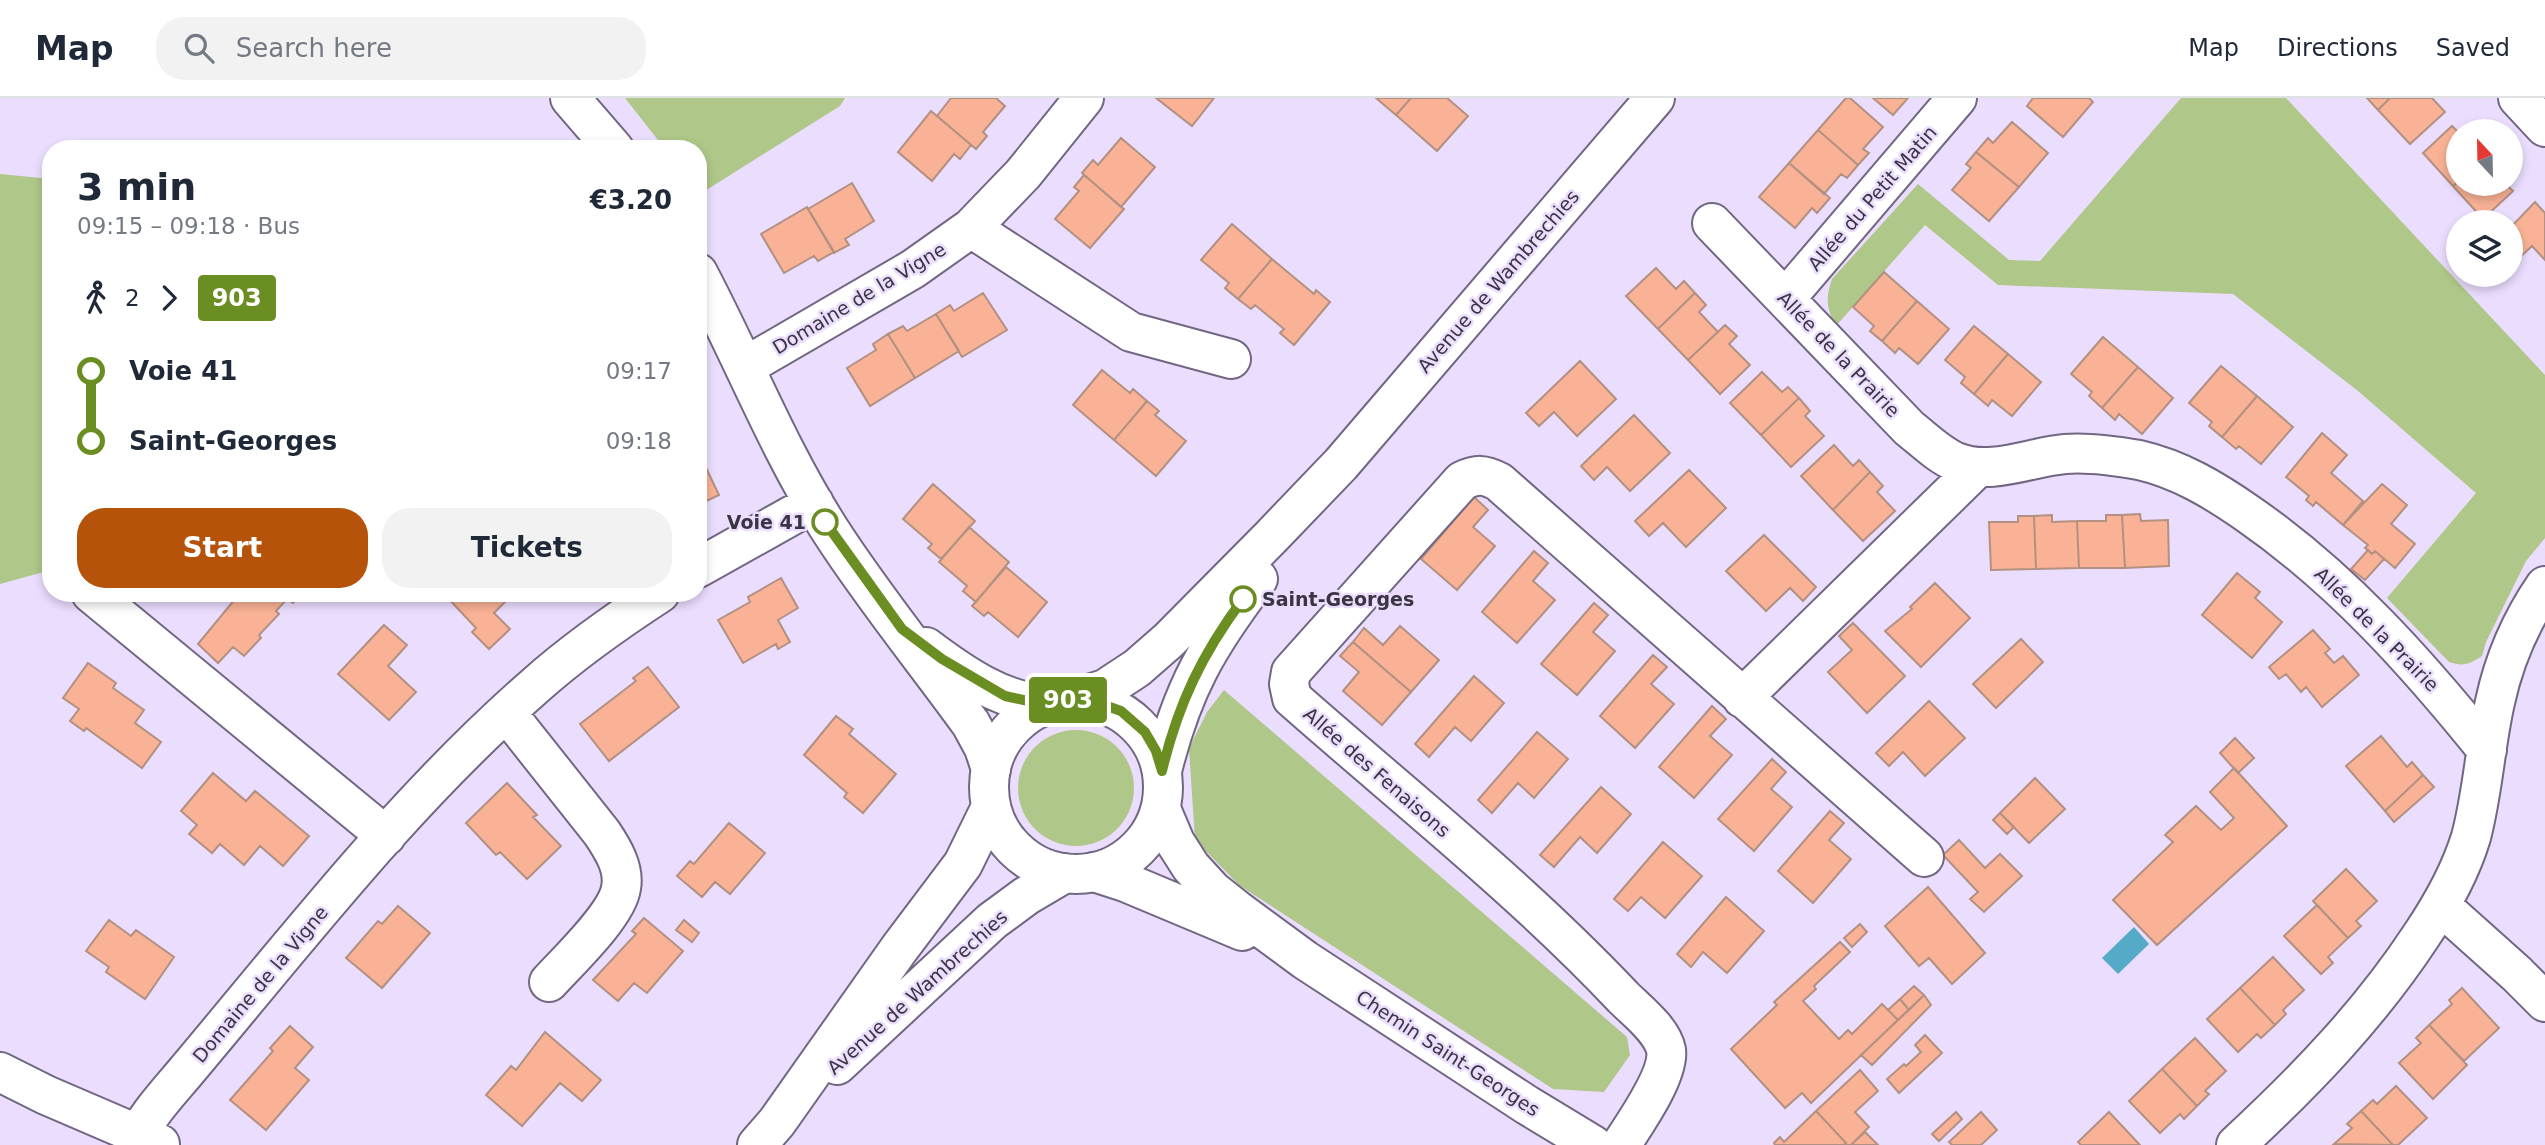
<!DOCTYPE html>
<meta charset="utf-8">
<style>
:root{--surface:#fff;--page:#f2f2f3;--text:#1f2937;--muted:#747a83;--line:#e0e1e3;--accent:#b45309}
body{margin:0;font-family:"DejaVu Sans",sans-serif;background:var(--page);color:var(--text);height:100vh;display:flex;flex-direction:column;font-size:26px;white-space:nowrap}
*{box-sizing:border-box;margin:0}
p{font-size:23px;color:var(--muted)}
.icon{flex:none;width:38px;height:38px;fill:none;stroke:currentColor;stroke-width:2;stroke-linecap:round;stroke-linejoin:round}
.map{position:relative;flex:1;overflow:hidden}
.sheet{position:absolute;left:42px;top:42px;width:665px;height:462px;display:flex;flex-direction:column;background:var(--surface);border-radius:28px;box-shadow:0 4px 10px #0003}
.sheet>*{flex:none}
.badge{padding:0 14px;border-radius:5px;font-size:24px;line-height:46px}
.needle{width:46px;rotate:338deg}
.fabs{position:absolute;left:2446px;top:21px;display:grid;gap:14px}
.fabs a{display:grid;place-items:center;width:77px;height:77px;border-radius:50%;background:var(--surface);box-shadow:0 4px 10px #0003;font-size:35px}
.map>.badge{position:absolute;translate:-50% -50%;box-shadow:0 0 0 4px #fff}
.legs{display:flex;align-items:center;gap:10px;height:77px;padding:0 35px;font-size:23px}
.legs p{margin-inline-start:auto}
.summary{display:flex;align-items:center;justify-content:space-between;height:119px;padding:0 35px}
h1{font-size:38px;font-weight:600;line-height:52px}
.primary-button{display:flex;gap:14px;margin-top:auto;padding:14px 35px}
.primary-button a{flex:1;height:80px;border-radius:28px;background:var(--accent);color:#fff;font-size:28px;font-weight:600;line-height:80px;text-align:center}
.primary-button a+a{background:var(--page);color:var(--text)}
ul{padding:0 35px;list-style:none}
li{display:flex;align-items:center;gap:24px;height:70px;font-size:26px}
li i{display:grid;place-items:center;width:10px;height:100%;margin:0 9px;background:currentColor}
li i::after{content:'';width:18px;height:18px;margin:-9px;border:5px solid;border-radius:50%;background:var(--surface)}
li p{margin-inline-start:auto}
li:first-child i{background:linear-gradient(#0000 50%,currentColor 0)}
li:last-child i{background:linear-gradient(currentColor 50%,#0000 0)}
header{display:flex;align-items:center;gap:42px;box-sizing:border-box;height:98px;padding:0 35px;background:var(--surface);border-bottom:2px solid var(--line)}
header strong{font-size:33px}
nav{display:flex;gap:38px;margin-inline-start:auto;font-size:24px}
.search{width:490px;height:63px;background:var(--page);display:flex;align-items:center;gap:18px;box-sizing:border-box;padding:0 24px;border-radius:28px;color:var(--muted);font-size:26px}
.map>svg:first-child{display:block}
</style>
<header>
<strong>Map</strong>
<div class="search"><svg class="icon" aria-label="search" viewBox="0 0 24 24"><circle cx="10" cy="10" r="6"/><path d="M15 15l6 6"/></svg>Search here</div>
<nav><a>Map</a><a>Directions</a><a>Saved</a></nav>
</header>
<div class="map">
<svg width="2545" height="1047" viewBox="0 0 2545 1047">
<rect width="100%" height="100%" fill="#ebddfe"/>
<path fill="#afc788" d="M 625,0 L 845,0 L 840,8 L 700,96 L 698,51 L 665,51 Z
M 2181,0 L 2286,0 L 2545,277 L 2545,440 L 2526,463 L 2486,544 L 2482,558 C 2470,566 2463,569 2449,564 L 2387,500 L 2476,395 L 2358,293 L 2233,196 L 1998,187 L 1925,127 L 1835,229 C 1827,208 1825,203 1832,181 L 1918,86 L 2009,162 L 2040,163 Z
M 0,76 L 51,81 L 51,472 L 0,486 Z
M 1224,592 L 1627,939 L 1630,957 L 1604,994 L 1553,991 L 1239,787 L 1195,742 L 1189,650 L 1207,614 Z
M1018 690a58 58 0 1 1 116 0a58 58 0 1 1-116 0Z"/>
<path fill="#55aac8" d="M 2134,829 L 2149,846 L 2118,876 L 2102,860 Z"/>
<path fill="#f9b295" stroke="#b29082" stroke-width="2" d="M 951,0 L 996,0 L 1005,8 L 983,34 L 987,38 L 976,51 L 937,18 Z
M 1156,0 L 1214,0 L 1192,28 Z
M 1376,0 L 1411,0 L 1396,17 Z
M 1411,0 L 1447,0 L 1468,18 L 1437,53 L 1396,17 Z
M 1846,0 L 1850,0 L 1883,29 L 1863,51 L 1869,55 L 1858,67 L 1818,32 Z
M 1873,0 L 1908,0 L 1893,17 Z
M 2033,0 L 2089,0 L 2093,4 L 2063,39 L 2027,8 Z
M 2367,0 L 2390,0 L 2378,12 Z
M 2390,0 L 2432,0 L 2445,14 L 2410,46 L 2378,12 Z
M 931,13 L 971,47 L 960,61 L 954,56 L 932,83 L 898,54 Z
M 2012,24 L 2048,55 L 2019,89 L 1976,54 L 1988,40 L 1993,45 Z
M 2452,28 L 2459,35 L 2459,83 L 2453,88 L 2423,55 Z
M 1818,32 L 1858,67 L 1847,80 L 1841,76 L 1824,96 L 1789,65 Z
M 1121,40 L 1155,69 L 1121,109 L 1082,75 L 1093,62 L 1098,67 Z
M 1976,54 L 2019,89 L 1989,123 L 1952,92 L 1971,70 L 1966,66 Z
M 1789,65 L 1830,100 L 1817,115 L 1812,110 L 1795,130 L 1759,99 Z
M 1084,77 L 1124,111 L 1090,150 L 1055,121 L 1079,93 L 1074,89 Z
M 2459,83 L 2459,86 L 2506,86 L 2513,93 L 2483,121 L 2453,88 Z
M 852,85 L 874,123 L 845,141 L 849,147 L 834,155 L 808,111 Z
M 2535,104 L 2545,115 L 2545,162 L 2532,148 L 2514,165 L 2511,162 L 2511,129 Z
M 807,109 L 834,154 L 818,163 L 814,158 L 784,175 L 761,136 Z
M 1232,126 L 1272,161 L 1238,201 L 1225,190 L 1229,185 L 1201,162 Z
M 1272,161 L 1314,196 L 1316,192 L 1330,204 L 1294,247 L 1280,235 L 1284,231 L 1255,207 L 1251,211 L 1238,201 Z
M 1656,170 L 1676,191 L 1684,183 L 1695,195 L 1658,231 L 1626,198 Z
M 1884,174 L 1917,203 L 1882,243 L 1870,233 L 1874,228 L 1853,209 Z
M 983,195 L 1007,232 L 962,259 L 936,216 L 950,207 L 954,213 Z
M 1695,195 L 1706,207 L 1699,214 L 1718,234 L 1688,262 L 1658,231 Z
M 1917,203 L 1949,231 L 1918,266 L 1899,250 L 1895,255 L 1882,243 Z
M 936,216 L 959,253 L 915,280 L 888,236 L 903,228 L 907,233 Z
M 1725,227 L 1737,238 L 1729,246 L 1750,267 L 1720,296 L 1688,262 Z
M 1974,228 L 2008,256 L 1974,296 L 1961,285 L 1965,279 L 1945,262 Z
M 888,236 L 915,280 L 870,308 L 847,270 L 876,252 L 873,246 Z
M 2103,239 L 2138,269 L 2102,310 L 2089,298 L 2092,294 L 2071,276 Z
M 2008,256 L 2041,284 L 2012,318 L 1992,302 L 1988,308 L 1974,296 Z
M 1580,263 L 1616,301 L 1577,338 L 1554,314 L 1539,328 L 1526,315 Z
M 2221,268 L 2257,298 L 2222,339 L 2209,328 L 2212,324 L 2189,305 Z
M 2138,269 L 2173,300 L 2142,336 L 2119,316 L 2115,322 L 2102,310 Z
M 1102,272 L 1130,295 L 1133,291 L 1147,303 L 1114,342 L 1073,307 Z
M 1762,274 L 1782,294 L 1788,289 L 1799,300 L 1761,337 L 1730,305 Z
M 2257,298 L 2293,329 L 2261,366 L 2239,348 L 2236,351 L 2222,339 Z
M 1799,300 L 1810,313 L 1805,318 L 1824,338 L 1791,369 L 1761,337 Z
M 1147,303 L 1159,313 L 1155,317 L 1186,343 L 1156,378 L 1114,342 Z
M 1634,317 L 1670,355 L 1630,393 L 1607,369 L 1594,382 L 1581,368 Z
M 2322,335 L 2347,357 L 2331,375 L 2363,403 L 2343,427 L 2316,404 L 2313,408 L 2306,402 L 2309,398 L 2286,379 Z
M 1834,347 L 1853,368 L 1859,362 L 1870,374 L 1833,412 L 1801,378 Z
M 698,353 L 719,397 L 698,407 Z
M 1689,372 L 1726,410 L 1686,449 L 1663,425 L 1649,438 L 1635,423 Z
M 1870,374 L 1883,388 L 1877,394 L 1895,413 L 1863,443 L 1833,412 Z
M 933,386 L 975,423 L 941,461 L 928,450 L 932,446 L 903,421 Z
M 2382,386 L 2407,407 L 2391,426 L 2415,446 L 2395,470 L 2375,453 L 2372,456 L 2365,450 L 2368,447 L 2343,427 Z
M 1474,399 L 1488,412 L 1473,429 L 1495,448 L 1457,492 L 1421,461 Z
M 2140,416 L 2141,423 L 2168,422 L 2169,468 L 2125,470 L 2122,417 Z
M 2052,417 L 2052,424 L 2077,423 L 2079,470 L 2036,471 L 2034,418 Z
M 2106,417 L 2122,417 L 2125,470 L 2079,470 L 2077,423 L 2106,423 Z
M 2018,418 L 2034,418 L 2036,471 L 1991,472 L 1989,424 L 2018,424 Z
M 969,429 L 1009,464 L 976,504 L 963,493 L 967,488 L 939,464 Z
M 1764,437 L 1816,489 L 1803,503 L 1790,490 L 1766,513 L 1726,473 Z
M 2368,452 L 2372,456 L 2375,453 L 2384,461 L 2365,482 L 2351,471 Z
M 1534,453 L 1548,465 L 1533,483 L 1555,502 L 1517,545 L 1482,514 Z
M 1006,469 L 1047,504 L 1018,539 L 988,514 L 984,518 L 972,508 Z
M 2237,475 L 2260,494 L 2255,500 L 2282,524 L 2252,560 L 2202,517 Z
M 781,480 L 798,510 L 778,522 L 790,544 L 778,551 L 776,546 L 743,565 L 718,522 L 750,504 L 748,499 Z
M 1935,485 L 1970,520 L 1921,569 L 1885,533 L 1912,511 L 1910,509 Z
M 240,495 L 302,495 L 293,505 L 287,501 L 276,513 L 279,516 L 259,537 L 261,540 L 244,558 L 233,549 L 218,565 L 198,546 Z
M 447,495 L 514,495 L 494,515 L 510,531 L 489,551 L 472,534 L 476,530 L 445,497 Z
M 1594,505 L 1608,517 L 1593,534 L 1615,553 L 1577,597 L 1541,566 Z
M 1853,525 L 1905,578 L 1867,615 L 1828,574 L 1852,552 L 1839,538 Z
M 384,527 L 407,547 L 388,568 L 416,594 L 389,622 L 338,576 Z
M 1400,528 L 1439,562 L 1411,594 L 1353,544 L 1364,530 L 1383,547 Z
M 2313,532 L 2330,551 L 2325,555 L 2334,565 L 2343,558 L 2359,577 L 2322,609 L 2306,589 L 2301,594 L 2286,576 L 2279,581 L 2269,569 Z
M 2021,541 L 2043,564 L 1996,610 L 1973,586 Z
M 1353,544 L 1411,594 L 1382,627 L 1343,593 L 1359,574 L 1340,558 Z
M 1653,557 L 1667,569 L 1651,586 L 1674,606 L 1635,650 L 1600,618 Z
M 88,565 L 116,585 L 113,590 L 144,612 L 135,625 L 161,644 L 142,670 L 86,630 L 84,633 L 70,623 L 79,611 L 63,600 Z
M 648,569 L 679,609 L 609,663 L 580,626 L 636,583 L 633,580 Z
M 1474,578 L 1504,605 L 1471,643 L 1455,629 L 1429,659 L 1415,646 Z
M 1929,603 L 1965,640 L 1925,678 L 1903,654 L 1889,668 L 1876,655 Z
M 1712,608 L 1726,621 L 1710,638 L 1732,657 L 1694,700 L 1659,669 Z
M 836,618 L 853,631 L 849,636 L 896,676 L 863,715 L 844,699 L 847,695 L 804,657 Z
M 1537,634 L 1568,661 L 1534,700 L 1518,685 L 1492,715 L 1478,702 Z
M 2381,638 L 2407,669 L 2412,664 L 2423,677 L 2385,713 L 2346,668 Z
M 2235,640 L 2254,660 L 2238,675 L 2220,655 Z
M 1772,661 L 1786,674 L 1771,691 L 1792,709 L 1754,753 L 1718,721 Z
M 2234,670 L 2287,728 L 2157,847 L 2113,802 L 2173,744 L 2165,737 L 2196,708 L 2221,732 L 2234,720 L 2210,694 Z
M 213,675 L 246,703 L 255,693 L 309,738 L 283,768 L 260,748 L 244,767 L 220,746 L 212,755 L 189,736 L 197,727 L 181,713 Z
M 2423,677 L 2434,689 L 2394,724 L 2385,713 Z
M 2035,680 L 2065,711 L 2029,745 L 2000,715 Z
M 507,685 L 537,717 L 533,719 L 561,748 L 527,781 L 500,754 L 496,757 L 466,725 Z
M 1601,689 L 1631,716 L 1597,755 L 1580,739 L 1554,769 L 1540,757 Z
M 1830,713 L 1844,725 L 1829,742 L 1851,761 L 1813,805 L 1778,773 Z
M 2000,715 L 2014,729 L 2007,736 L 1993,722 Z
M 729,725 L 765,755 L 730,796 L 715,784 L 702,799 L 677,778 L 690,763 L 694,766 Z
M 1959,742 L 1985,770 L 2000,756 L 2022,778 L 1984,814 L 1970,801 L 1978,794 L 1943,757 Z
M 1663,744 L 1702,778 L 1665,820 L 1641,799 L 1628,813 L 1614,801 Z
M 2346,771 L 2377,803 L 2356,823 L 2361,828 L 2348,840 L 2313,803 Z
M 1928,789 L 1985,855 L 1952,886 L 1929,860 L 1919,868 L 1885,828 Z
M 1726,799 L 1764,833 L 1727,875 L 1703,854 L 1691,869 L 1677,856 Z
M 2317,807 L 2348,840 L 2328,859 L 2333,865 L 2321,876 L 2284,838 Z
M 398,808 L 430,835 L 382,890 L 346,860 L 378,823 L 382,826 Z
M 644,820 L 683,853 L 647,895 L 634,885 L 618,903 L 593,882 L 636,836 L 632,833 Z
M 109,822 L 131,838 L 136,832 L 174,859 L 145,901 L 106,874 L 109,869 L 86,853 Z
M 684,822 L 699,835 L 692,844 L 676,832 Z
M 1860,826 L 1867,834 L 1852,849 L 1844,840 Z
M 1840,844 L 1850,854 L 1814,888 L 1816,891 L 1803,903 L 1839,941 L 1848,932 L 1852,936 L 1882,906 L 1898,922 L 1811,1005 L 1802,995 L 1785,1010 L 1731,951 L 1777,907 L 1774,904 Z
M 2273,859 L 2304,892 L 2283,912 L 2286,916 L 2275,927 L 2240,890 Z
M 1914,888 L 1924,897 L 1909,912 L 1900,901 Z
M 2240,890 L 2275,927 L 2261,940 L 2257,936 L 2238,954 L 2207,921 Z
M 2462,890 L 2499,930 L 2464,963 L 2429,927 L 2452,906 L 2449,902 Z
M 1924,897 L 1931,907 L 1872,967 L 1861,957 Z
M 1900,901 L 1909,912 L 1898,922 L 1888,912 Z
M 2429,927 L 2467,967 L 2433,1001 L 2399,965 L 2421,945 L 2416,940 Z
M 290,928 L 313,949 L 295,970 L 309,982 L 266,1032 L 230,1002 L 273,953 L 270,950 Z
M 545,934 L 601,982 L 582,1003 L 560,985 L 522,1028 L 486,997 L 511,968 L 516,972 Z
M 1925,937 L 1942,955 L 1899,995 L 1887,981 L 1904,966 L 1906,968 L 1921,954 L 1915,947 Z
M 2195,940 L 2226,973 L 2205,993 L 2209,996 L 2197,1008 L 2162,971 Z
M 2162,971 L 2197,1008 L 2184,1021 L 2180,1016 L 2160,1035 L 2129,1003 Z
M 1860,972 L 1878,993 L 1855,1014 L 1869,1029 L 1851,1047 L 1844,1047 L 1846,1045 L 1816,1013 Z
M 2396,988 L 2427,1020 L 2398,1047 L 2393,1047 L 2361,1013 L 2373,1002 L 2377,1006 Z
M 1816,1013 L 1846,1045 L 1844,1047 L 1775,1047 L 1774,1045 L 1780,1039 L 1784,1044 Z
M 2361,1013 L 2393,1047 L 2334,1046 L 2352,1030 L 2347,1026 Z
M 1956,1014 L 1962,1021 L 1939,1043 L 1932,1036 Z
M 1981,1014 L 1997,1032 L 1981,1047 L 1952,1047 L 1949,1044 Z
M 2109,1014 L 2140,1047 L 2081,1047 L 2078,1044 Z
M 1865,1034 L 1878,1047 L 1851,1047 Z"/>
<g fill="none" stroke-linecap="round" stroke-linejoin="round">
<defs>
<path id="minor" d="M 570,0 L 614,51
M 2518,0 L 2545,29
M 1712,125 L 1909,330 C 1923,341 1939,357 1956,364 C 1991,378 2030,359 2065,356 C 2089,354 2116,358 2139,362 C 2179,371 2214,392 2247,415 C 2341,480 2416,564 2487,652
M 971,130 L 1131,234 L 1231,261
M 698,175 C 743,260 778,351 830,432 C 873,499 924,561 971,626 L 984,650 L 991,671
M 1786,200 L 1957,0
M 746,268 L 913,171 L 971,130 L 1023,76 L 1084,0
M 698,470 L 814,405
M 91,495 L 386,738
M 926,549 C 963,577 1001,603 1047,607
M 1742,600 L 1978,369
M 506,614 L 602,735 C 612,750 625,770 621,790 C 617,817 569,862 549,884
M 1161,711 L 1175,744 L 1191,769 L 1213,793 L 1237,812 L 1305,862 L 1527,1007 L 1593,1047
M 1094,774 L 1125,784 L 1242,833
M 2441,808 L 2517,876 L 2545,904
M 0,974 L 46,997 L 160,1046
M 133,1047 C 144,1021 165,998 183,977 C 296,843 404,702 536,587 C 574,553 617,523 660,495
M 1621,1047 C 1634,1027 1670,976 1666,952 C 1662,932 1637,913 1623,899 C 1521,791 1403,698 1292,600 L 1289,586 L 1291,574 L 1462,383 C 1477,376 1484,376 1499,384 L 1924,759
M 2236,1047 C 2305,983 2369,917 2421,838 C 2442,807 2460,775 2471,739 C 2483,694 2485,648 2495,604 C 2504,562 2521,523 2545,488"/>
<path id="major" d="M989 689a87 87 0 1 1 174 0a87 87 0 1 1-174 0Z
M 1069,602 L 1105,591 L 1137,570 L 1169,542 L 1271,439 L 1341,366 L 1655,0
M 1162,673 C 1182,591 1208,547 1258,481
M 837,967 L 992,823 L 1026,798 L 1065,775
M 757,1047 L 777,1024 L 899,851 L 963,766 L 991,709"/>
</defs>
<use href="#minor" stroke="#726683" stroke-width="42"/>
<use href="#major" stroke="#726683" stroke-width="42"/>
<use href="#minor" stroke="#fff" stroke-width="38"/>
<use href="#major" stroke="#fff" stroke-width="38"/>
</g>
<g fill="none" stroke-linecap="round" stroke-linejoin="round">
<defs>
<path id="line-1" d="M 825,424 L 902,531 L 942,561 L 1005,598 L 1047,607 L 1069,602 L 1090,602 L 1121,613 L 1145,634 L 1156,653 L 1162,673 C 1178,606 1202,556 1243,501"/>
</defs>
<use href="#line-1" stroke="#fff" stroke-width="16"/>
<use href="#line-1" stroke="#6b8e23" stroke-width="10"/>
</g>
<g fill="#fff" stroke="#6b8e23" stroke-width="3.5">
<circle cx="825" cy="424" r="12"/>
<circle cx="1243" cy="501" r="12"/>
</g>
<g text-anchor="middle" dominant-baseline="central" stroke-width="5" stroke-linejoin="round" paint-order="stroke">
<g font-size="19" fill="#3a3542" stroke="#ebddfe">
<text transform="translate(1872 100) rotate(-49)">Allée du Petit Matin</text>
<text transform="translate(1498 183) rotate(-49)">Avenue de Wambrechies</text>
<text transform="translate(859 200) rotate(-31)">Domaine de la Vigne</text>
<text transform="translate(1839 256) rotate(46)">Allée de la Prairie</text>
<text transform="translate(2377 531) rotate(45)">Allée de la Prairie</text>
<text transform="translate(1377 674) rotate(41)">Allée des Fenaisons</text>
<text transform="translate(260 886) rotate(-50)">Domaine de la Vigne</text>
<text transform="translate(917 894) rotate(-42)">Avenue de Wambrechies</text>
<text transform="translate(1448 955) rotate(33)">Chemin Saint-Georges</text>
</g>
<g font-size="19" font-weight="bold" fill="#3a3542" stroke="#ebddfe" text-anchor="end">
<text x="806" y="424">Voie 41</text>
<text x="1262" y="501" text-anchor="start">Saint-Georges</text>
</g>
</g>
</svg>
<div class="fabs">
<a><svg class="needle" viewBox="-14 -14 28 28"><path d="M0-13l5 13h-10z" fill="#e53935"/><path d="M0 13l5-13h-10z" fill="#747a83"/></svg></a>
<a><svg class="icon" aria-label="layers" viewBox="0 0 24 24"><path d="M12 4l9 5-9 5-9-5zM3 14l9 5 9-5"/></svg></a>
</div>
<b class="badge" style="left:1068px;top:602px;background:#6b8e23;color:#fff">903</b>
<section class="sheet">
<div class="summary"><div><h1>3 min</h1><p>09:15 – 09:18 · Bus</p></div><b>€3.20</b></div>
<div class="legs"><svg class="icon" aria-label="walk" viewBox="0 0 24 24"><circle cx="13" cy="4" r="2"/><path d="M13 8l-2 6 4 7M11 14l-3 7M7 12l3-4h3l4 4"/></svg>2<svg class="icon" aria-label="forward" viewBox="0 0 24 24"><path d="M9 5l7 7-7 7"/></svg><b class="badge" style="background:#6b8e23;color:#fff">903</b></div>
<ul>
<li><i style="color:#6b8e23"></i><b>Voie 41</b><p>09:17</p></li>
<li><i style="color:#6b8e23"></i><b>Saint-Georges</b><p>09:18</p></li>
</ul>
<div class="primary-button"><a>Start</a><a>Tickets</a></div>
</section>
</div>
